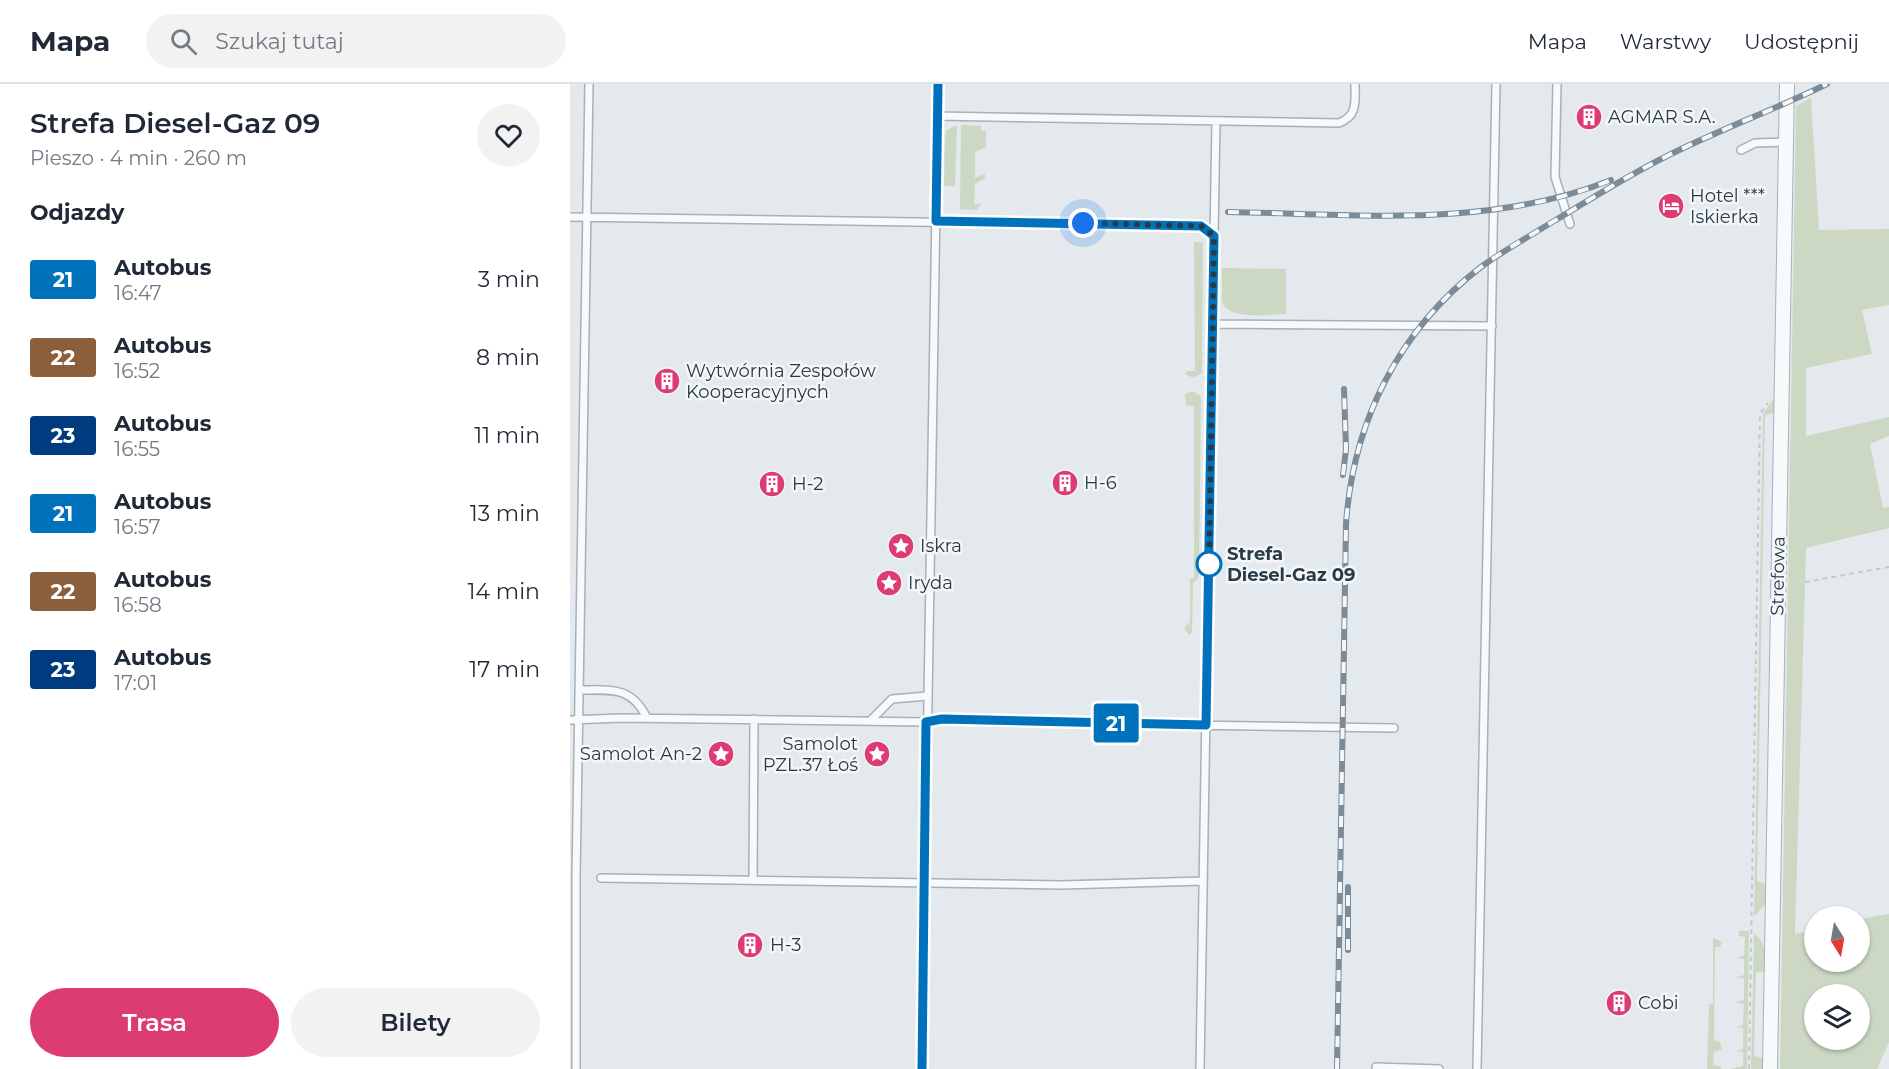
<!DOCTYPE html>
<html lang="pl">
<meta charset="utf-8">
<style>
:root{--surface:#fff;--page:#f2f2f3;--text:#1f2937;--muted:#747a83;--line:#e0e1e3;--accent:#dd3c73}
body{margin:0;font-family:Montserrat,sans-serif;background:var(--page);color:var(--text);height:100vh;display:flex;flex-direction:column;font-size:22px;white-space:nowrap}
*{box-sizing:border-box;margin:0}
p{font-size:20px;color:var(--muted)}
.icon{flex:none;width:33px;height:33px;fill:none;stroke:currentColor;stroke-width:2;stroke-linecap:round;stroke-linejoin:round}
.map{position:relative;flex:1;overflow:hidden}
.details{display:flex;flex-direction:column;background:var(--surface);width:570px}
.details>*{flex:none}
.badge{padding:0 12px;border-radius:4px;font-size:21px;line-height:39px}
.needle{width:39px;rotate:169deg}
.controls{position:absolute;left:1234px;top:822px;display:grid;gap:12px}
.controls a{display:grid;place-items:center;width:66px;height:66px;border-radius:50%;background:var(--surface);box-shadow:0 2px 4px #0004;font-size:30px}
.you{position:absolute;width:30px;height:30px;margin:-15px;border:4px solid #fff;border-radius:50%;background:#1a73e8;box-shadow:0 0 0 9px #1a73e833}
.map>.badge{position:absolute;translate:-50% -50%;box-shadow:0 0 0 3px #fff}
h2{padding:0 30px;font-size:22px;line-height:54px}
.round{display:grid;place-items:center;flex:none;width:63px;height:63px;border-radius:32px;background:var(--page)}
.overview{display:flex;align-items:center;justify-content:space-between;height:102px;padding:0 30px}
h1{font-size:28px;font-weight:600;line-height:45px}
.button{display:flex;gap:12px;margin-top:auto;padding:12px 30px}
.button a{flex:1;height:69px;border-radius:36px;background:var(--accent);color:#fff;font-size:24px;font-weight:600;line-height:69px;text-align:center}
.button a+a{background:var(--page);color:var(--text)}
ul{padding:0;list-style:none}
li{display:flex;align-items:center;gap:18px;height:78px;padding:0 30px}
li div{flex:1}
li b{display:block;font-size:22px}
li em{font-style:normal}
li .badge{min-width:66px;font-weight:700;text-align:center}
header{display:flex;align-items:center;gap:36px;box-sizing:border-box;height:84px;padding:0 30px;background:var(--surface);border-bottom:2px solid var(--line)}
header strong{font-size:28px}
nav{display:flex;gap:33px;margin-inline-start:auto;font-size:21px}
.search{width:420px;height:54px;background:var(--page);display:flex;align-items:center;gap:15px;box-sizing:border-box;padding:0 21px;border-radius:33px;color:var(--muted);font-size:22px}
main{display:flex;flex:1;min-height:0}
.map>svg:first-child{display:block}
</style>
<header>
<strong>Mapa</strong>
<div class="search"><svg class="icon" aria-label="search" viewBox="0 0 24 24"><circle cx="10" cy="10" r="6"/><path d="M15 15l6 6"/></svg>Szukaj tutaj</div>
<nav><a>Mapa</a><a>Warstwy</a><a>Udostępnij</a></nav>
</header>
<main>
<section class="details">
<div class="overview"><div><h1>Strefa Diesel-Gaz 09</h1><p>Pieszo · 4 min · 260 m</p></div><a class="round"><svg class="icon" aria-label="heart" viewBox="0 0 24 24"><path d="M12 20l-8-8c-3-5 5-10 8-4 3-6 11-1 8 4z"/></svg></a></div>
<h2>Odjazdy</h2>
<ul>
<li><span class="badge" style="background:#0072bc;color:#fff">21</span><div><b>Autobus</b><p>16:47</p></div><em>3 min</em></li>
<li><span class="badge" style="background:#8b5e3c;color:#fff">22</span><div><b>Autobus</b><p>16:52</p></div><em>8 min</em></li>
<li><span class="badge" style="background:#003b80;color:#fff">23</span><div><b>Autobus</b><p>16:55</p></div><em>11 min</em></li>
<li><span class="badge" style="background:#0072bc;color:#fff">21</span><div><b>Autobus</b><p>16:57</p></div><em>13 min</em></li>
<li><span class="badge" style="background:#8b5e3c;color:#fff">22</span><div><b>Autobus</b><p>16:58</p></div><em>14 min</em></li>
<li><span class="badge" style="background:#003b80;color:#fff">23</span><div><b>Autobus</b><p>17:01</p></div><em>17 min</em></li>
</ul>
<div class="button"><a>Trasa</a><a>Bilety</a></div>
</section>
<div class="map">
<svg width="1319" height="985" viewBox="0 0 1319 985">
<rect width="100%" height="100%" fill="#e3e9ed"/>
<path fill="#ccd8c3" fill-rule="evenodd" d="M 1241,14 L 1249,146 L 1319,145 L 1319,221 L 1292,226 L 1302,270 L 1236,284 L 1236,352 L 1319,333 L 1319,352 L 1300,360 L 1313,424 L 1319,423 L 1319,444 L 1236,464 L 1225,850 L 1245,846 L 1245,878 L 1290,878 L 1290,835 L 1319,830 L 1319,958 L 1307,985 L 1210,985 L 1226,22 ZM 1245,910 L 1290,910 L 1290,956 L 1245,956 Z
M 387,41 L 385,102 L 374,102 L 375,51 L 377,46 Z
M 391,41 L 411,42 L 411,47 L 416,47 L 416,63 L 405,68 L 405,94 L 415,90 L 415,94 L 405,100 L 404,120 L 411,120 L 407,126 L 390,125 Z
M 624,158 L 633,158 L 633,166 L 632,289 L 623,294 L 615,290 L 617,287 L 625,287 Z
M 652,184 L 716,185 L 716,230 C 697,230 663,237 652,219 Z
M 622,307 L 631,312 L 629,493 L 623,499 L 622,549 L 619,551 L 614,544 L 620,538 L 620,495 L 624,494 L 624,323 L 616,321 L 615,310 Z
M 1204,314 L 1204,329 L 1195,331 L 1187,797 L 1196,800 L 1195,820 L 1184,833 L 1193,330 Z
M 1169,847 L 1179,847 L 1177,985 L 1160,985 L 1173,982 L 1173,968 L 1166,967 L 1173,965 L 1173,944 L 1166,943 L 1173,941 L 1174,920 L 1166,918 L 1174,916 L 1174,895 L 1166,893 L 1174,891 L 1174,875 L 1167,874 L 1174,872 L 1175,853 L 1169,852 Z
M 1184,849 C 1196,859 1196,872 1194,887 L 1186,889 L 1184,972 L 1193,974 L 1193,985 L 1181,985 Z
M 1143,854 L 1152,858 L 1150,863 L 1145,863 L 1144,956 L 1150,958 L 1152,965 L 1144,968 L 1143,981 L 1150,982 L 1152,985 L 1137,985 L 1139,920 L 1143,919 Z"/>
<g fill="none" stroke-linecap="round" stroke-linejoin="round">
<defs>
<path id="service" d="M 987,0 L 985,93 L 1000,140
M 367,32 L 769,39 C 788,32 785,17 785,0
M 1171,66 L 1185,59 L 1216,58
M 0,133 L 631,142 L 644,152 L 630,985
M 644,152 L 646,37
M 643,240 L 922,242
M 10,606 C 42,606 61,602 77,634
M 0,636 L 52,634 L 356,638 L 372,635 L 416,638 L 824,644
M 300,637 L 322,615 L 357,612
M 31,794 L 492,801 L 633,797
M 183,796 L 184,635
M 806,983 L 869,985
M 6,985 L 6,795 L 19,0
M 352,985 L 368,0
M 907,985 L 926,0"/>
<path id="minor" d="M 1200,985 L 1217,0"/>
</defs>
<use href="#service" stroke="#a7b1b8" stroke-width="10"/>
<use href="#minor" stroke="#a7b1b8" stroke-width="16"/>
<path stroke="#c1c7cb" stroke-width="2" stroke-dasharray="4.5 4.5" stroke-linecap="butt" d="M 1235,498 L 1319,483
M 1179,985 L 1190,330 L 1198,319"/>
<use href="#service" stroke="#f7f9fa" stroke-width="7"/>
<use href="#minor" stroke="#f7f9fa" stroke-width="14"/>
<defs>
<path id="rail" d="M 658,128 C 786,130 919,145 1041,96
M 773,391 L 776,365 L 774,305
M 778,866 L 778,803
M 767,985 L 776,440 C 783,337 829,246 911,183 C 934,166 960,152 984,137 C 1021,115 1057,92 1095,73 C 1148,46 1204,26 1257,0"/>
</defs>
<use href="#rail" stroke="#7b8b98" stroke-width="6"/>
<use href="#rail" stroke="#f4f7f9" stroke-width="4" stroke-dasharray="11" stroke-linecap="butt"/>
</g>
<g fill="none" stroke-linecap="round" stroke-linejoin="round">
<defs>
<path id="line" d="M 352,985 L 356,638 L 372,635 L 636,641 L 644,152 L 631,142 L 366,137 L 368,0"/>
</defs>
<use href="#line" stroke="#fff" stroke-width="14"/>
<use href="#line" stroke="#0072bc" stroke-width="9"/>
<path stroke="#293a47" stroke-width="6" stroke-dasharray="0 10.8" d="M 513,139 L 631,142 L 644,152 L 639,488 L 639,480"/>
</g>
<defs>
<symbol id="building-disc" viewBox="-11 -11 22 22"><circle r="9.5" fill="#dd3c73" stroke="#f4f7f9"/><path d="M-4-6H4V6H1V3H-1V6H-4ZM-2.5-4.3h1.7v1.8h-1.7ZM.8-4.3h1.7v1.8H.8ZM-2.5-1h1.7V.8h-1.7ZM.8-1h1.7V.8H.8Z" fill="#fff"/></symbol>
<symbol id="hotel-disc" viewBox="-11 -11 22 22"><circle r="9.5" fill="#dd3c73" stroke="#f4f7f9"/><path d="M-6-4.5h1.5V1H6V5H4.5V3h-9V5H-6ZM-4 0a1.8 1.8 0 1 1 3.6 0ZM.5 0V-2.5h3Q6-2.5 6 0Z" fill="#fff"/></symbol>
<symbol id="sight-disc" viewBox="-11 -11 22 22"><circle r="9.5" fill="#dd3c73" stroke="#f4f7f9"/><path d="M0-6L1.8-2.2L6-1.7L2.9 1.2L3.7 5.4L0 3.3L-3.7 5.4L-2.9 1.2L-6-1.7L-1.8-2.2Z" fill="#fff"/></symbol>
</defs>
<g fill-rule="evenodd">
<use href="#building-disc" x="1004" y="18" width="30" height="30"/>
<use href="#hotel-disc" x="1086" y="107" width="30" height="30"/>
<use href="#building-disc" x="82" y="282" width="30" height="30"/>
<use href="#building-disc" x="480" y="384" width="30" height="30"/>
<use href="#building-disc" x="187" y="385" width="30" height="30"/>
<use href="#sight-disc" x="316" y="447" width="30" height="30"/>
<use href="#sight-disc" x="304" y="484" width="30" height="30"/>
<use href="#sight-disc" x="136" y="655" width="30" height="30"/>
<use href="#sight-disc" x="292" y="655" width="30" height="30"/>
<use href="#building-disc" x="165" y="846" width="30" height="30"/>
<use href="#building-disc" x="1034" y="904" width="30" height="30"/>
</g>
<circle fill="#fff" stroke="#0072bc" stroke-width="3" cx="639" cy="480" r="12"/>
<g text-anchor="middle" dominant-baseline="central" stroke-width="5" stroke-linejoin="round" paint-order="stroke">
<g font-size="18" fill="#293a47" stroke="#f4f7f9" text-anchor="start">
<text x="1038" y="33">AGMAR S.A.</text>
<text x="1120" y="112">Hotel ***<tspan x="1120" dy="21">Iskierka</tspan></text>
<text x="116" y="287">Wytwórnia Zespołów<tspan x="116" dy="21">Kooperacyjnych</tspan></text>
<text x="514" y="399">H-6</text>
<text x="222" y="400">H-2</text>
<text x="350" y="462">Iskra</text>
<text x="338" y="499">Iryda</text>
<text x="288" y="660" text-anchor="end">Samolot<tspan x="288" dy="21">PZL.37 Łoś</tspan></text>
<text x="132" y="670" text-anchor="end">Samolot An-2</text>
<text x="200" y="861">H-3</text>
<text x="1068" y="919">Cobi</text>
</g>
<g font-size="18" font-weight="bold" fill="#293a47" stroke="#f4f7f9" text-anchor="start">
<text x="657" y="470">Strefa<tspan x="657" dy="21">Diesel-Gaz 09</tspan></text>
</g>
<g font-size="18" fill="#293a47" stroke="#f4f7f9">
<text transform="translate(1208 492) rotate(-89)">Strefowa</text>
</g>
</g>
</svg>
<div class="controls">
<a><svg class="needle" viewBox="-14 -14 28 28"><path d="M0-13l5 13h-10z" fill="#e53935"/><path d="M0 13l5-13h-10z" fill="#747a83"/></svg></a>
<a><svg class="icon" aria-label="layers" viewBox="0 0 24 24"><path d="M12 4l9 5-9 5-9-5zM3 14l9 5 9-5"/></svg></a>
</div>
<div class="you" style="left:513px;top:139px"></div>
<b class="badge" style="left:546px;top:639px;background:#0072bc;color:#fff">21</b>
</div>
</main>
